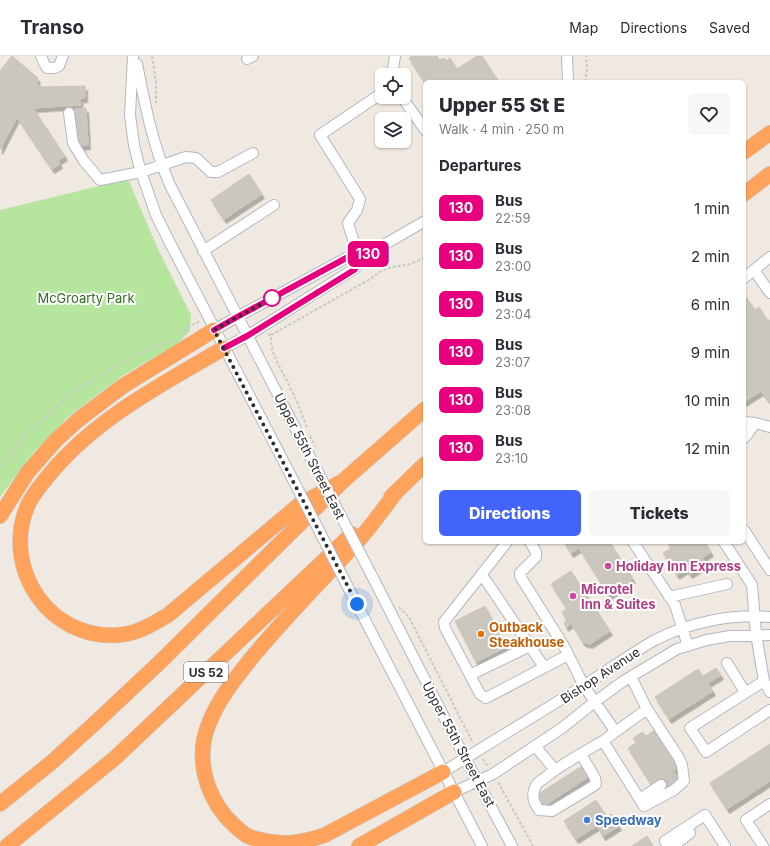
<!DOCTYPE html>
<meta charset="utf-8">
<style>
:root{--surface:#fff;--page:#f7f7f7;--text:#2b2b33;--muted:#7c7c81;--line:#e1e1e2;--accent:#4264fb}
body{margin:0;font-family:Inter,sans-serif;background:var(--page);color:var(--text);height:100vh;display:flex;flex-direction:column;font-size:15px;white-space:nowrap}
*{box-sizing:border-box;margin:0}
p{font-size:13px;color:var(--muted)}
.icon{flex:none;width:22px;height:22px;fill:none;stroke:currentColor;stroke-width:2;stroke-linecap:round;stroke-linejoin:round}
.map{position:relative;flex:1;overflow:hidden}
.side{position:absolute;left:423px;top:24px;width:323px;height:464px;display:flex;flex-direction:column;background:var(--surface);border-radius:6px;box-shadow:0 1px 3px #0004}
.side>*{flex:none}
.badge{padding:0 8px;border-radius:6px;font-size:14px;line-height:26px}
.controls{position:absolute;left:375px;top:12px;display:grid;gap:8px}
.controls a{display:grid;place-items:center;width:36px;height:36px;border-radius:6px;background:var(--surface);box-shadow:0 1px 3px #0004;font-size:20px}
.you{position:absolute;width:20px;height:20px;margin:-10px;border:3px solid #fff;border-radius:50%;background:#1a73e8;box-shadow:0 0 0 6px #1a73e833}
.map>.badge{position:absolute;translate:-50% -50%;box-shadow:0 0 0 2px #fff}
h2{padding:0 16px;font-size:15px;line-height:36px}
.round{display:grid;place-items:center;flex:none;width:42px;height:42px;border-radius:6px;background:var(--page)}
.summary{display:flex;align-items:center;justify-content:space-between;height:68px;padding:0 16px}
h1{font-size:19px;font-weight:800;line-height:30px}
.button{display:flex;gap:8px;margin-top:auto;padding:8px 16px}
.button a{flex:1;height:46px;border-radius:6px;background:var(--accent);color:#fff;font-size:16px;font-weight:800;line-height:46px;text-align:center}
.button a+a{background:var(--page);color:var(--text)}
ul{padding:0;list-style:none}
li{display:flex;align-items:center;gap:12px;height:48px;padding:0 16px}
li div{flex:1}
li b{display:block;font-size:15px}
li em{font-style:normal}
li .badge{min-width:44px;font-weight:700;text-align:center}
header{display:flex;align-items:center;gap:24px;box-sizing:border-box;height:56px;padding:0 20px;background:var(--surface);border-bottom:1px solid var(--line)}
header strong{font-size:19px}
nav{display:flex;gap:22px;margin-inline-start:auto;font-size:14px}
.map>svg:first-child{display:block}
</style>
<header>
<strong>Transo</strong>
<nav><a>Map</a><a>Directions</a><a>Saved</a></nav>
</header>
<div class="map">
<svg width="770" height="790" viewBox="0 0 770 790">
<defs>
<filter id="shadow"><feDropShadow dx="2.5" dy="4.5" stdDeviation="0" flood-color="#0004"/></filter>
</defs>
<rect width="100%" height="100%" fill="#efe9e1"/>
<path fill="#b6e59e" d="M 128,123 L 158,193 L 191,259 L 190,275 L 177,288 L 122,320 L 68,361 L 33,397 L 0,441 L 0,154 Z"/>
<path fill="#cbc7bf" stroke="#cbc5ba" filter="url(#shadow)" d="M 12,0 L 38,22 L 37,24 L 38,31 L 85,30 L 85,42 L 80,42 L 81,49 L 33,52 L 65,100 L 58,105 L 60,108 L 52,113 L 17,61 L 0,94 L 0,28 L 2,26 L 0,25 L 0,15 Z
M 412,0 L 437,0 L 440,4 L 444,2 L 446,5 L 450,2 L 457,13 L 477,0 L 482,0 L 499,26 L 425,27 L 409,2 Z
M 86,52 L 88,89 L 77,90 L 75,53 Z
M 249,118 L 262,138 L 224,163 L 211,144 Z
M 747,242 L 755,254 L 759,251 L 768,265 L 770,264 L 770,346 L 761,335 L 744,346 L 744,244 Z
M 564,486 L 610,486 L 633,523 L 609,539 L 579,492 L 571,497 Z
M 667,486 L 705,486 L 711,496 L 702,502 L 706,508 L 690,518 L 686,513 L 677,519 L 663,497 L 671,492 Z
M 571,515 L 610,575 L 590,588 L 583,586 L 571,567 L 566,571 L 564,567 L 567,565 L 562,556 L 567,552 L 551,528 Z
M 485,550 L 506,591 L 476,606 L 455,565 Z
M 716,612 L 721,619 L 708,627 L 713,635 L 669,663 L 655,641 L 698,613 L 703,620 Z
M 655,674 L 679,711 L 673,715 L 680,725 L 665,735 L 657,724 L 651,728 L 628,692 L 636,687 L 633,682 L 643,676 L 646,680 Z
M 770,688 L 770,725 L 727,753 L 710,727 Z
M 582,710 L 588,721 L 544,750 L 537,739 Z
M 596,744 L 607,761 L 611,758 L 619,770 L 603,780 L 597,770 L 576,783 L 564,765 Z
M 647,780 L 653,790 L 632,790 Z"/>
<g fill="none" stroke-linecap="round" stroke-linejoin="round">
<path stroke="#c8c4bd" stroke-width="10" stroke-dasharray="10 5" stroke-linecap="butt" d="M 661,729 L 676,719"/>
<defs>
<path id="minor" d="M 41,0 L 44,7 L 47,12 L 54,12 L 59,10 L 63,0
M 133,0 L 130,59 L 134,89 L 140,113 L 156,159 L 170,187 L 288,414
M 567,0 L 568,26
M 247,3 L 253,0
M 137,8 C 145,49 153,90 170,129 L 308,397
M 392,19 L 395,0
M 402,41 L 425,74
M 69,57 L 73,87 L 84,105 L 100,124 L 141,116 L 186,101 L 196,102 L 211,116 L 218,116 L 253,97
M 203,195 L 274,149
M 358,200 L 348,167 L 357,154 L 360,143 L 320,79 L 382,37
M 754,214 L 770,237
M 744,222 L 770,201
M 214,274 L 237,261 L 348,201 L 364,199
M 224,292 L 247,280 L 354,213 L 368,198 L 425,165
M 744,366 L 755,367 L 770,371
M 744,382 L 747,379 L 755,367
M 744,474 L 770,514
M 507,486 L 444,566 L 445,572 L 480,638 L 486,642 L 568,599
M 530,486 L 536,496 L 536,501 L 520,517 L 520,520 L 565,592 L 584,630 L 615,675
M 633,486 L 675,549 L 688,590
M 724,486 L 752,529 L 756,578 L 764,625 L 770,636
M 371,518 L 465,702 L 512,790
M 481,519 L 487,526 L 544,611
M 351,537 L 482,790
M 669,541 L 727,528
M 727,607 L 745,636
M 470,619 L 530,590
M 764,625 L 690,672 L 706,696 L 770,654
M 603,685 L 647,653 L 631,621
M 535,690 L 555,714
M 581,698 L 595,722 L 596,728 L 595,729 L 552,755 L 539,754 C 533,746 531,737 537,728 C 539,725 544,723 547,720 C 564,707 584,696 603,685 L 644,750 L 674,734 L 684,725 L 682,709 L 679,702 L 647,653
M 443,716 C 488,688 533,661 578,633 C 604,618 628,599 655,584 C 690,566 731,558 770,561
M 454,736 L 493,718 L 562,672 L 592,648 L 622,626 L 677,593 L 707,584 L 730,580 L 770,579
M 640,743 L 661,729
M 668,790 L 665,785 L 705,759 L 725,790
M 676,790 L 677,787 L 690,777
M 763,790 L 746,764 L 770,748"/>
<path id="highway" d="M 744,96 L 770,77
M 744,138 L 770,118
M 224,292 C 161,329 96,362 49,419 C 41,429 32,439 27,451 C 2,514 50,584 118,579 C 137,578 153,568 168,559 L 299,449 L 343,425
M 397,435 C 384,452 371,471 356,487 C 321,526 283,563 250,604 C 234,624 217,645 208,670 C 196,701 205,736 226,761 C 232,767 238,774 246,779 C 249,781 253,782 257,783 C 281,790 302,787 325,779 L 443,716
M 391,441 L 425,408
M 0,460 L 28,416 L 56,384 L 78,364 L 123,330 L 214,274
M 0,748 L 52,706 L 94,668 L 159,607 L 343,425 L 425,353
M 7,790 L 115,702 L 352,478
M 359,790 L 454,736"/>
</defs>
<use href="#minor" stroke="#b4b7c1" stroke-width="12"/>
<use href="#highway" stroke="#c9c9c9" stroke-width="16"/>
<path stroke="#c9c9c9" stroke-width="2" stroke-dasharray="3 2" stroke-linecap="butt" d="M 152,0 L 156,26 L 156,47
M 585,26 L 587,13 L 586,0
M 268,278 L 271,279 C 270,300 282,313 290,331 C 297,344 302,358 307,372
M 181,279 L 188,271 L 200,265
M 271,279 L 372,222 C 386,209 393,212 410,208 C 415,206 420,204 425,202
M 0,410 L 28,377 L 53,354 L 79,332 L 133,300 L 174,283
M 399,551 L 409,561 L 473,687
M 483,703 L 488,711
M 498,726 L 533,790"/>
<use href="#minor" stroke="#fff" stroke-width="10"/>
<use href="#highway" stroke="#ffa35c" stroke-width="15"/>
<defs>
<path id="minor-bridge" d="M 308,397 L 371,518
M 288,414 L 351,537"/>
</defs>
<use href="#minor-bridge" stroke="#b4b7c1" stroke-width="12" stroke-linecap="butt"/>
<path stroke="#c9c9c9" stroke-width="2" stroke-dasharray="3 2" stroke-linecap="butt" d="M 310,380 L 315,390"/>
<use href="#minor-bridge" stroke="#fff" stroke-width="10"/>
</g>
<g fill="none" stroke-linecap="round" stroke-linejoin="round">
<defs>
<path id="line" d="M 214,274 L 237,261 L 348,201 L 368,198 L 354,214 L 247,280 L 224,292"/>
</defs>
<use href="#line" stroke="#fff" stroke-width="9"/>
<use href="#line" stroke="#e6007e" stroke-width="6"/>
<path stroke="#2e2e2e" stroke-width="4" stroke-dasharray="0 7.2" d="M 272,242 L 214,274 L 357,548"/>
</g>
<circle fill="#fff" stroke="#e6007e" stroke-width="2" cx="272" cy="242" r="8"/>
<g fill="#d1479c" stroke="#fff" stroke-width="1.5">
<circle cx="608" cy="510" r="4"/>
<circle cx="573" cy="540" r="4"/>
</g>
<circle fill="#e8710a" stroke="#fff" stroke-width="1.5" cx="481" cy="578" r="4"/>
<circle fill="#3f7fe0" stroke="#fff" stroke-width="1.5" cx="587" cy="764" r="4"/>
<g text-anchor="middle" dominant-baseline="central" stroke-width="4" stroke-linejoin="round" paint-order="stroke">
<rect fill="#fff" stroke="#6d6d6d" stroke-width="1" x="184" y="606" width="44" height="20" rx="3"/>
<g font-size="12" font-weight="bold" fill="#2e2e2e">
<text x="206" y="616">US 52</text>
</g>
<g font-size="13" fill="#2c6e1b" stroke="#fff">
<text x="86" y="242">McGroarty Park</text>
</g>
<g font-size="13" fill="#2e2e2e" stroke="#fff">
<text transform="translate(310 400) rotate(63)">Upper 55th Street East</text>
<text transform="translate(600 619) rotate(-33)">Bishop Avenue</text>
<text transform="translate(459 688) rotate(62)">Upper 55th Street East</text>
</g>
<g font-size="13" font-weight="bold" fill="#b23c85" stroke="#fff" text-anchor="start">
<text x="616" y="510">Holiday Inn Express</text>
<text x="581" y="533">Microtel<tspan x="581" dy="15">Inn &amp; Suites</tspan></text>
</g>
<g font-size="13" font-weight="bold" fill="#c56008" stroke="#fff" text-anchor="start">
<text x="489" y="571">Outback<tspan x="489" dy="15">Steakhouse</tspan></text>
</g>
<g font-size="13" font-weight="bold" fill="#366cbe" stroke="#fff" text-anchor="start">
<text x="595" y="764">Speedway</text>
</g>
</g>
</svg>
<div class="controls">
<a><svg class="icon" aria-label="locate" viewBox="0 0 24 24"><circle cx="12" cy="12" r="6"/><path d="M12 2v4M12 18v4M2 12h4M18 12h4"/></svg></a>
<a><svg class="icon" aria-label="layers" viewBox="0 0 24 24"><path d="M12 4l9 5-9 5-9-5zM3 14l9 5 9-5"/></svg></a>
</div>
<div class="you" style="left:357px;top:548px"></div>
<b class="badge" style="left:368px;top:198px;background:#e6007e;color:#fff">130</b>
<section class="side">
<div class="summary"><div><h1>Upper 55 St E</h1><p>Walk · 4 min · 250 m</p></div><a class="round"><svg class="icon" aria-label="heart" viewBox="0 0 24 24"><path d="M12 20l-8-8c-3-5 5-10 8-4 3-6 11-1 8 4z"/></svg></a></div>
<h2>Departures</h2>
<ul>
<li><span class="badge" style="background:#e6007e;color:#fff">130</span><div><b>Bus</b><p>22:59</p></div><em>1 min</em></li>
<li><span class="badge" style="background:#e6007e;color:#fff">130</span><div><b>Bus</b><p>23:00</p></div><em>2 min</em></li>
<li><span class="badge" style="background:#e6007e;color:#fff">130</span><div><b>Bus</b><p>23:04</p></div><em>6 min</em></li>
<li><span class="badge" style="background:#e6007e;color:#fff">130</span><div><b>Bus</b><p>23:07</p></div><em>9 min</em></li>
<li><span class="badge" style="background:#e6007e;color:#fff">130</span><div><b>Bus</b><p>23:08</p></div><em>10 min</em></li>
<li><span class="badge" style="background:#e6007e;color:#fff">130</span><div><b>Bus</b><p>23:10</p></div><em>12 min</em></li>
</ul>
<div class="button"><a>Directions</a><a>Tickets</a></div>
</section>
</div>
